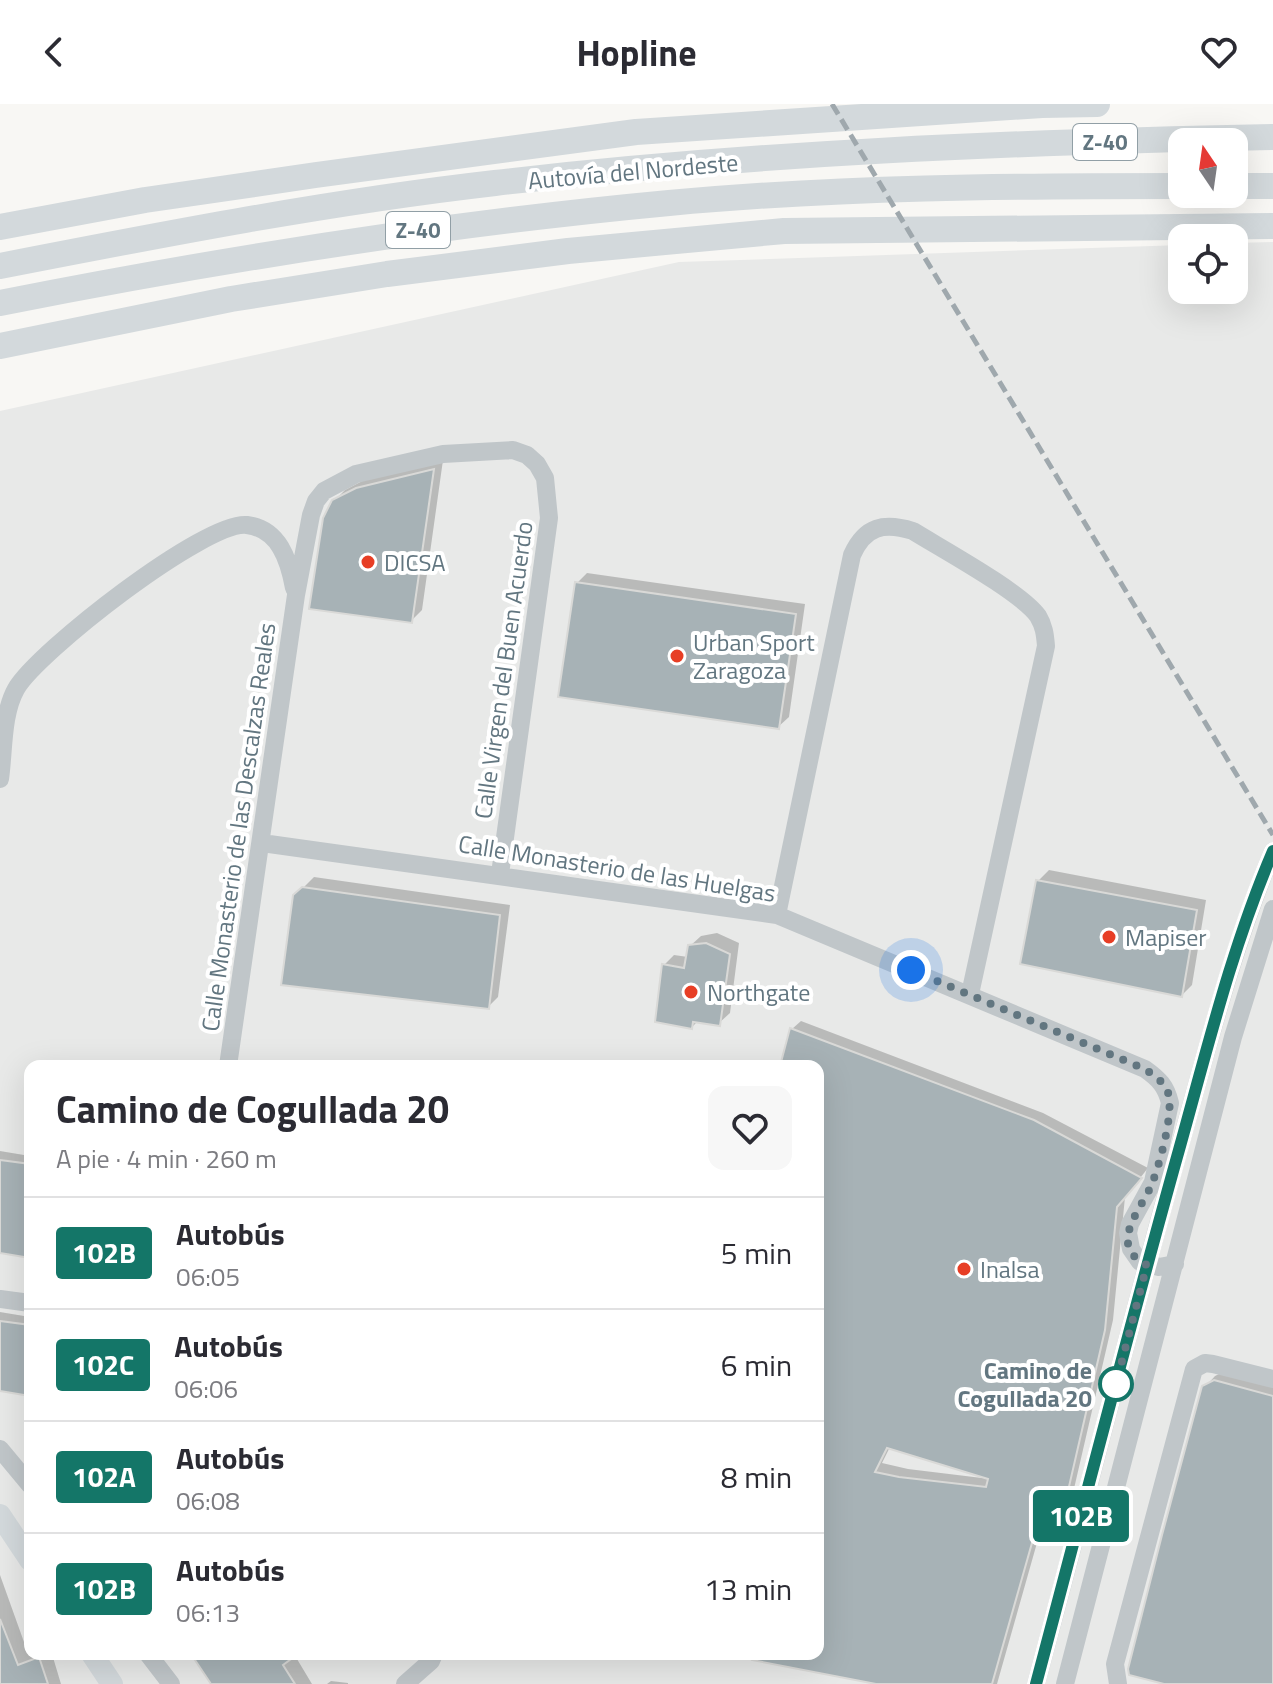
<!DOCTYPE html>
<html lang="es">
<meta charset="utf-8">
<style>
:root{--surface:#fff;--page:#f7f7f7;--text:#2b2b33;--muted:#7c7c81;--line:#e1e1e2}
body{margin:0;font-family:"Titillium Web",sans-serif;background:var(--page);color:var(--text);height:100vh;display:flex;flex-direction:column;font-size:30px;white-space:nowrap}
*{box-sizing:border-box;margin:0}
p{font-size:26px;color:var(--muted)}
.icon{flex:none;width:44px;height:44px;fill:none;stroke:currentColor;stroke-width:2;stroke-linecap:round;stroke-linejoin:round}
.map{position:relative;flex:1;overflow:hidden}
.details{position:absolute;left:24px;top:956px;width:800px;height:600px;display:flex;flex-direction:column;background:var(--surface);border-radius:16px;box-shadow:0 8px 32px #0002}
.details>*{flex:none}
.badge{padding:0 16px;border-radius:6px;font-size:28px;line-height:52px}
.needle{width:52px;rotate:347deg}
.buttons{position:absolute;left:1168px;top:24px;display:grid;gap:16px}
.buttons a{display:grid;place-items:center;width:80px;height:80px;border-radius:16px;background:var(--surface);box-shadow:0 8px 32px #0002;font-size:40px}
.you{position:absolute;width:40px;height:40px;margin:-20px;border:6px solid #fff;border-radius:50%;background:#1a73e8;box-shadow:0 0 0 12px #1a73e833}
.map>.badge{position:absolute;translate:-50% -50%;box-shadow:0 0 0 4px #fff}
.round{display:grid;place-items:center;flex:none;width:84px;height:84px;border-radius:16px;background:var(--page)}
.headline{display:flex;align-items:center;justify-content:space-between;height:136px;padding:0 32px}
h1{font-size:38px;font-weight:700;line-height:60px}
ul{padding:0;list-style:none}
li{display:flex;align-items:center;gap:24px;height:112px;padding:0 32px;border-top:2px solid var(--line)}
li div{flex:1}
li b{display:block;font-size:30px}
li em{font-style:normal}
li .badge{min-width:88px;font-weight:700;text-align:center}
header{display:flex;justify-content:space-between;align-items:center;height:104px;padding:0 32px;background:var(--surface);font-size:36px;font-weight:700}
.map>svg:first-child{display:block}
</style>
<header><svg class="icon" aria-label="back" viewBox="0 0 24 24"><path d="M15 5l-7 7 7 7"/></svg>Hopline<svg class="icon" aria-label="heart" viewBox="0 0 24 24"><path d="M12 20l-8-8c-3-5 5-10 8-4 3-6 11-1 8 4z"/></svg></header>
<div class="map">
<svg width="1273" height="1580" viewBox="0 0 1273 1580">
<rect width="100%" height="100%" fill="#f8f7f4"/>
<path fill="#e8e9e8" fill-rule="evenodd" d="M 1273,138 L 1273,1580 L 0,1580 L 0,307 L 679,158 L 1182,141 L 1182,186 L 1234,186 L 1234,139 ZM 30,962 L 818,962 L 818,1550 L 30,1550 Z"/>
<path fill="#0003" fill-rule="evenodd" d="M 443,356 L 422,506 L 411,517 L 333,398 L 345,386 L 368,374 Z
M 587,469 L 805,500 L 789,613 L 778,623 L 577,479 Z
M 1049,766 L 1206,796 L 1192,881 L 1182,891 L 1038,777 Z
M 314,773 L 510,801 L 498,893 L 488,903 L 295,792 Z
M 717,829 L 739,839 L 730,909 L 719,919 L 698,917 L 692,923 L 664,861 L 674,851 L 688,853 L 690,842 L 701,832 Z
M 801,917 L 1043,1009 L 1148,1064 L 1125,1093 L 1113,1216 L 1073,1389 L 1064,1397 L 1050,1393 L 997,1580 L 892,1580 L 742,1550 L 818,1550 L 818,962 L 782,962 L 792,925 ZM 890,1343 L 982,1372 L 982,1374 L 908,1365 L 882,1359 Z
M 0,1047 L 30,1052 L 30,1152 L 0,1147 Z
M 0,1208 L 30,1213 L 30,1290 L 0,1285 Z
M 1225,1267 L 1273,1279 L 1273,1580 L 1172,1580 L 1204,1284 L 1215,1272 Z
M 0,1471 L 29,1552 L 52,1550 L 61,1580 L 0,1580 Z
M 193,1550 L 294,1550 L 312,1580 L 213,1580 Z
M 331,1577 L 348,1579 L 348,1580 L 327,1580 Z"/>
<path fill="#a7b2b6" stroke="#d9d9d7" stroke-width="2" fill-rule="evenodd" d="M 434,365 L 412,519 L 309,505 L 323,414 L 332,396 L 356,384 Z
M 575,478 L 796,510 L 779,625 L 558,593 Z
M 1036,776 L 1197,806 L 1182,893 L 1020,860 Z
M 302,783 L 500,811 L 489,905 L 281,881 L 293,791 Z
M 706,839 L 730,850 L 720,922 L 693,918 L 692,925 L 655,918 L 662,860 L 684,864 L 688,841 Z
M 790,924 L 1034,1016 L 1142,1074 L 1117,1103 L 1105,1226 L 1065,1400 L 1045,1393 L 992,1580 L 876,1580 L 752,1556 L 753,1550 L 818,1550 L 818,962 L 780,962 ZM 887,1344 L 988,1375 L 986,1383 L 899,1373 L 875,1368 Z
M 0,1056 L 30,1060 L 30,1154 L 0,1149 Z
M 0,1217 L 30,1221 L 30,1292 L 0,1287 Z
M 1214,1276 L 1273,1292 L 1273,1580 L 1164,1580 L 1129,1571 L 1128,1565 L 1162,1431 L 1202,1282 Z
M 0,1515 L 18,1561 L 39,1553 L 48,1580 L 0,1580 Z
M 191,1550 L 298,1550 L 283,1561 L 295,1580 L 211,1580 Z"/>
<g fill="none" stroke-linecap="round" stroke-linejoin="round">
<path stroke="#c0c6c9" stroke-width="18" d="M 0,675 C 4,647 2,610 16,585 C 37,548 206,416 247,421 C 279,425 289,456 294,484
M 262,739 L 777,811 L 1145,965 C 1159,975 1166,982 1170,999 L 1153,1078 L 1130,1120 L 1128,1129 L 1131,1145 L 1140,1158 L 1159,1163 L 1175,1160
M 777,811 L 852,451 C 865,422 884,418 913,427 C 942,445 1021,488 1038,512 C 1044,522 1045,530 1046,542 L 970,890
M 228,962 L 296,491 L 311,411 L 316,397 L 324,387 L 356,370 L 443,350 L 513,346 L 527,351 L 537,360 L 545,374 L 549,414 L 500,770
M 0,1195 L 30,1199
M 0,1345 L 30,1381
M 148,1550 L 171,1580
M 405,1580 L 431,1557 L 434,1550
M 1036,1580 C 1083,1406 1127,1232 1175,1059 C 1205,954 1231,847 1273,747
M 1065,1580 L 1233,933 L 1273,805
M 1118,1580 L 1115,1560 L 1194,1265 L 1205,1259 L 1213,1260 L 1273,1275"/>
<path stroke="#d3d9dc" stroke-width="22" d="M 0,1411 L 30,1456
M 92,1550 L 112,1580"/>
<path stroke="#d3d9dc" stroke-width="26" d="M 1234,82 L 1273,82
M 0,123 L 145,96 L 316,71 L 636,28 L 1042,1 L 1097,0
M 0,162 C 164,130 329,98 495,79 C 753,49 1013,38 1273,33
M 0,199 C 222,155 444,120 669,99 C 839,83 1011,82 1182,82
M 0,242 L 231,195 L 387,170 L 568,147 L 784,127 L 1273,122"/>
<path stroke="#9fa8ad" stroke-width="5" stroke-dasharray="12 6" stroke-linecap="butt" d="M 832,0 L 1273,731"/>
</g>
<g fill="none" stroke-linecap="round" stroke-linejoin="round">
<defs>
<path id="line" d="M 1036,1580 C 1083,1404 1128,1228 1177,1053 C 1206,950 1231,845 1273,747"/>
</defs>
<use href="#line" stroke="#fff" stroke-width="18"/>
<use href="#line" stroke="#147668" stroke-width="12"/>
<path stroke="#627680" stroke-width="8" stroke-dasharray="0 14.4" d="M 911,866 L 1145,965 C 1153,971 1162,976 1167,986 C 1176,1004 1159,1063 1151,1082 C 1140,1107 1107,1142 1147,1161 L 1116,1280"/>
</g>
<g fill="#e73e25" stroke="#fff" stroke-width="3">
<circle cx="368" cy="458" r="8"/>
<circle cx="677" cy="552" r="8"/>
<circle cx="1109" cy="833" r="8"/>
<circle cx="691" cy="888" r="8"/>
<circle cx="964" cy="1165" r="8"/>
</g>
<circle fill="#fff" stroke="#147668" stroke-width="4" cx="1116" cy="1280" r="16"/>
<g text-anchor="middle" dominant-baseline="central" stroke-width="8" stroke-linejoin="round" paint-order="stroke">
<g fill="#fff" stroke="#919fa6" stroke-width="2">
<rect x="1073" y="20" width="64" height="36" rx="6"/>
<rect x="386" y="108" width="64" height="36" rx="6"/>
</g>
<g font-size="22" font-weight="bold" fill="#627680">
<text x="1105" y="38">Z-40</text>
<text x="418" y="126">Z-40</text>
</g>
<g font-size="24" fill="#627680" stroke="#fff">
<text transform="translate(633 67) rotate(-5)">Autovía del Nordeste</text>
<text transform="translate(503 566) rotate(-82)">Calle Virgen del Buen Acuerdo</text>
<text transform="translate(238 723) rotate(-82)">Calle Monasterio de las Descalzas Reales</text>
<text transform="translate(617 764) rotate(9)">Calle Monasterio de las Huelgas</text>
</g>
<g font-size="24" fill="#627680" stroke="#fff" text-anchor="start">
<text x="384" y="458">DICSA</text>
<text x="693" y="538">Urban Sport<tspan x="693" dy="28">Zaragoza</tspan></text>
<text x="1125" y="833">Mapiser</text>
<text x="707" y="888">Northgate</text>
<text x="980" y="1165">Inalsa</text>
</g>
<g font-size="24" font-weight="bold" fill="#627680" stroke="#fff" text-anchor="end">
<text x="1092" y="1266">Camino de<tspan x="1092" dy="28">Cogullada 20</tspan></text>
</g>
</g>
</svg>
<div class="buttons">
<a><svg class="needle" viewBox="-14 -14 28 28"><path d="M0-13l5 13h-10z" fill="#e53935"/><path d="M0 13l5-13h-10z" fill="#7c7c81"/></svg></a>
<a><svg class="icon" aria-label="locate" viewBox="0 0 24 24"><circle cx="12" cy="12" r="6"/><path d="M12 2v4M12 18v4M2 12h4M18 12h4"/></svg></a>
</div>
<div class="you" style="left:911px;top:866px"></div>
<b class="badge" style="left:1081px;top:1412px;background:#147668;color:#fff">102B</b>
<section class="details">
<div class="headline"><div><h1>Camino de Cogullada 20</h1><p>A pie · 4 min · 260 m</p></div><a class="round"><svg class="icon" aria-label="heart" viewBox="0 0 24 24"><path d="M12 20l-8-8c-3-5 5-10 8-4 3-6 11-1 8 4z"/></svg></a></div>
<ul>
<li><span class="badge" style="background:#147668;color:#fff">102B</span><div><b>Autobús</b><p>06:05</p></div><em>5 min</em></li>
<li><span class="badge" style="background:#147668;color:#fff">102C</span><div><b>Autobús</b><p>06:06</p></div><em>6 min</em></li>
<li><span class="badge" style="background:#147668;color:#fff">102A</span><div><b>Autobús</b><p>06:08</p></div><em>8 min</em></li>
<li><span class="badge" style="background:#147668;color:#fff">102B</span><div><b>Autobús</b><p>06:13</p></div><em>13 min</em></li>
</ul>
</section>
</div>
